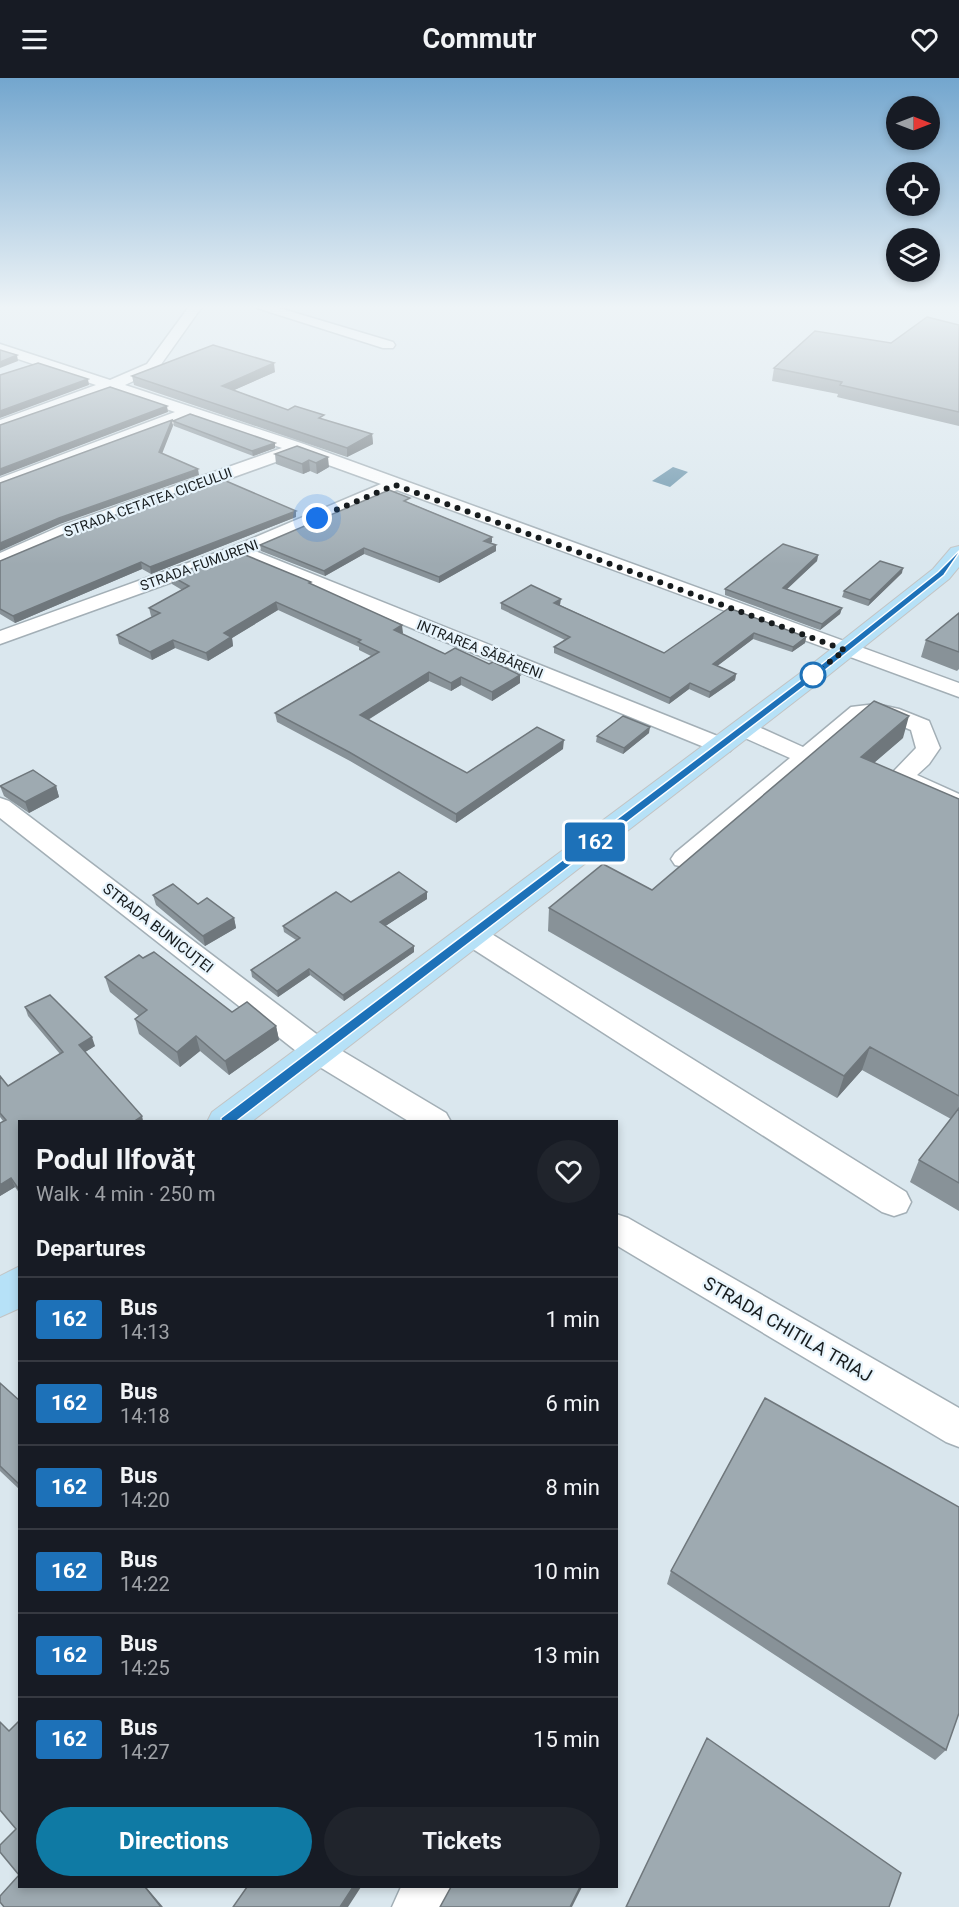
<!DOCTYPE html>
<meta charset="utf-8">
<style>
:root{--surface:#171b24;--page:#20242c;--text:#f1f3f6;--muted:#9ea1a6;--line:#363941;--accent:#0f7aa4}
body{margin:0;font-family:Roboto,sans-serif;background:var(--page);color:var(--text);height:100vh;display:flex;flex-direction:column;font-size:22px;white-space:nowrap}
*{box-sizing:border-box;margin:0}
p{font-size:20px;color:var(--muted)}
.icon{flex:none;width:33px;height:33px;fill:none;stroke:currentColor;stroke-width:2;stroke-linecap:round;stroke-linejoin:round}
.map{position:relative;flex:1;overflow:hidden}
.side{position:absolute;left:18px;top:1042px;width:600px;height:768px;display:flex;flex-direction:column;background:var(--surface);border-radius:0px;box-shadow:0 3px 9px #0003}
.side>*{flex:none}
.badge{padding:0 12px;border-radius:4px;font-size:21px;line-height:39px}
.needle{width:39px;rotate:90deg}
.fabs{position:absolute;left:886px;top:18px;display:grid;gap:12px}
.fabs a{display:grid;place-items:center;width:54px;height:54px;border-radius:50%;background:var(--surface);box-shadow:0 3px 9px #0003;font-size:30px}
.you{position:absolute;width:30px;height:30px;margin:-15px;border:4px solid #fff;border-radius:50%;background:#1a73e8;box-shadow:0 0 0 9px #1a73e833}
.map>.badge{position:absolute;translate:-50% -50%;box-shadow:0 0 0 3px #fff}
h2{padding:0 18px;font-size:22px;line-height:54px}
.round{display:grid;place-items:center;flex:none;width:63px;height:63px;border-radius:32px;background:var(--page)}
.headline{display:flex;align-items:center;justify-content:space-between;height:102px;padding:0 18px}
h1{font-size:28px;font-weight:700;line-height:45px}
.primary-button{display:flex;gap:12px;margin-top:auto;padding:12px 18px}
.primary-button a{flex:1;height:69px;border-radius:36px;background:var(--accent);color:#fff;font-size:24px;font-weight:700;line-height:69px;text-align:center}
.primary-button a+a{background:var(--page);color:var(--text)}
ul{padding:0;list-style:none}
li{display:flex;align-items:center;gap:18px;height:84px;padding:0 18px;border-top:2px solid var(--line)}
li div{flex:1}
li b{display:block;font-size:22px}
li em{font-style:normal}
li .badge{min-width:66px;font-weight:700;text-align:center}
header{display:flex;justify-content:space-between;align-items:center;height:78px;padding:0 18px;background:var(--surface);font-size:27px;font-weight:700}
.map>svg:first-child{display:block}
</style>
<header><svg class="icon" aria-label="menu" viewBox="0 0 24 24"><path d="M4 6h16M4 12h16M4 18h16"/></svg>Commutr<svg class="icon" aria-label="heart" viewBox="0 0 24 24"><path d="M12 20l-8-8c-3-5 5-10 8-4 3-6 11-1 8 4z"/></svg></header>
<div class="map">
<svg width="959" height="1829" viewBox="0 0 959 1829">
<rect width="100%" height="100%" fill="#dae7ee"/>
<path fill="#6590a8" d="M 673,389 L 688,394 L 670,409 L 652,403 Z"/>
<g fill="none" stroke-linecap="round" stroke-linejoin="round">
<defs>
<path id="minor" d="M 188,230 L 201,230 L 157,292 L 125,307 L 304,366 L 959,605 L 959,619 L 397,412 L 255,473 L 730,663 L 734,668 L 730,673 L 714,673 L 239,480 L 0,566 L 0,553 L 232,469 L 381,406 L 298,376 L 75,456 L 0,488 L 0,475 L 61,448 L 282,370 L 191,339 L 0,411 L 0,400 L 175,334 L 111,312 L 0,352 L 0,342 L 96,307 L 0,275 L 0,266 L 110,302 L 147,286 Z
M 257,230 L 279,230 L 393,264 L 395,267 L 393,270 L 383,270 Z
M 876,626 L 899,631 L 929,643 L 940,670 L 929,686 L 917,697 L 959,716 L 959,732 L 899,707 L 892,695 L 916,670 L 911,652 L 885,641 L 865,640 L 693,787 L 684,789 L 675,787 L 671,781 L 675,775 L 790,680 L 736,656 L 733,651 L 736,646 L 752,646 L 803,669 L 851,629 Z
M 0,720 L 9,723 L 327,964 L 446,1035 L 451,1044 L 410,1044 L 305,980 L 0,740 Z
M 472,848 L 482,850 L 906,1114 L 911,1124 L 906,1134 L 894,1138 L 882,1134 L 462,864 L 458,857 L 462,850 Z
M 616,1136 L 628,1140 L 959,1330 L 959,1369 L 946,1364 L 616,1167 Z
M 401,1809 L 452,1809 L 443,1829 L 392,1829 Z"/>
<path id="major" d="M 959,468 L 959,489 L 949,501 L 825,600 L 251,1044 L 207,1044 L 212,1034 L 807,590 L 933,491 L 951,470 Z
M 20,1188 L 20,1230 L 0,1239 L 0,1198 Z"/>
</defs>
<use href="#minor" stroke="#a3afb6" stroke-width="3"/>
<use href="#major" stroke="#c3c4c4" stroke-width="2"/>
<use href="#minor" fill="#fff" fill-rule="evenodd"/>
<use href="#major" fill="#b6e1f7" fill-rule="evenodd"/>
</g>
<path fill="#889298" d="M 959,247 L 959,348 L 837,319 L 838,316 L 772,303 L 774,290 L 891,265 Z
M 275,294 L 234,312 L 288,332 L 372,356 L 373,366 L 347,379 L 134,307 L 132,298 Z
M 173,343 L 275,370 L 253,378 L 174,348 Z
M 297,368 L 329,389 L 317,396 L 310,393 L 303,396 L 276,386 L 275,376 Z
M 410,425 L 492,459 L 492,464 L 490,465 L 496,473 L 439,505 L 364,476 L 325,498 L 261,473 L 260,467 Z
M 296,439 L 151,496 L 142,491 L 15,545 L 0,536 L 0,483 Z
M 818,477 L 817,483 L 786,511 L 842,530 L 840,536 L 820,552 L 725,517 L 725,511 Z
M 902,495 L 868,528 L 842,519 L 844,513 Z
M 171,498 L 311,506 L 402,556 L 445,576 L 520,605 L 492,623 L 461,607 L 451,613 L 429,603 L 368,642 L 467,695 L 563,671 L 456,745 L 350,683 L 277,644 L 275,635 L 371,578 L 359,572 L 359,569 L 278,532 L 232,560 L 233,568 L 208,583 L 175,570 L 152,582 L 119,566 L 117,557 L 152,539 L 151,538 L 149,530 L 182,512 L 172,506 Z
M 501,525 L 560,527 L 664,575 L 729,530 L 806,559 L 805,565 L 792,574 L 753,561 L 717,588 L 736,596 L 735,602 L 709,620 L 689,611 L 669,626 L 554,575 L 554,569 L 565,562 L 501,531 Z
M 959,535 L 959,591 L 957,593 L 921,579 L 926,562 Z
M 649,655 L 623,676 L 596,664 L 597,658 Z
M 903,660 L 874,685 L 959,721 L 959,1133 L 910,1104 L 919,1082 L 951,1041 L 862,992 L 837,1020 L 548,853 L 549,830 L 652,812 Z
M 0,708 L 56,708 L 59,719 L 29,735 L 4,718 Z
M 427,814 L 427,821 L 385,848 L 414,868 L 414,874 L 344,923 L 310,897 L 278,919 L 252,899 L 251,892 L 296,862 L 284,854 L 283,848 L 351,824 Z
M 153,817 L 198,826 L 234,840 L 236,850 L 205,868 L 156,827 Z
M 105,899 L 232,934 L 276,948 L 279,962 L 229,997 L 200,973 L 180,989 L 139,956 L 135,941 L 139,938 L 110,914 Z
M 25,929 L 95,968 L 85,974 L 142,1038 L 143,1044 L 20,1044 L 20,1116 L 15,1109 L 0,1118 L 0,1045 L 3,1043 L 0,1039 L 0,998 L 8,1008 L 60,976 L 28,938 Z
M 0,1305 L 20,1323 L 20,1412 L 0,1393 Z
M 671,1493 L 946,1672 L 935,1682 L 667,1506 Z"/>
<path fill="#6f777c" d="M 17,277 L 18,283 L 0,290 L 0,284 Z
M 274,285 L 275,294 L 223,317 L 222,308 Z
M 88,301 L 89,307 L 0,340 L 0,333 Z
M 167,328 L 168,334 L 0,398 L 0,391 Z
M 172,342 L 173,348 L 160,381 L 159,374 Z
M 372,356 L 373,366 L 347,379 L 347,370 Z
M 275,365 L 275,370 L 253,378 L 252,373 Z
M 328,379 L 329,389 L 317,396 L 316,385 Z
M 309,382 L 310,393 L 303,396 L 302,386 Z
M 198,391 L 199,397 L 60,446 L 0,473 L 0,465 L 59,440 Z
M 296,433 L 296,439 L 151,496 L 150,489 Z
M 492,459 L 492,464 L 484,469 L 484,463 Z
M 496,467 L 496,473 L 439,505 L 439,499 Z
M 364,470 L 364,476 L 325,498 L 324,493 Z
M 818,477 L 817,483 L 782,516 L 783,510 Z
M 141,484 L 142,491 L 15,545 L 13,538 Z
M 903,490 L 902,495 L 868,528 L 870,522 Z
M 561,521 L 560,527 L 554,531 L 554,525 Z
M 276,524 L 278,532 L 232,560 L 233,568 L 208,583 L 206,575 L 224,555 Z
M 842,530 L 840,536 L 820,552 L 822,546 Z
M 402,547 L 403,555 L 394,560 L 394,552 Z
M 754,555 L 753,561 L 712,592 L 713,586 Z
M 806,559 L 805,565 L 792,574 L 793,569 Z
M 173,562 L 175,570 L 152,582 L 150,574 Z
M 429,594 L 429,603 L 361,646 L 360,637 Z
M 736,596 L 735,602 L 709,620 L 710,614 Z
M 520,597 L 520,605 L 492,623 L 492,614 Z
M 461,599 L 461,607 L 451,613 L 451,605 Z
M 690,605 L 689,611 L 669,626 L 670,620 Z
M 909,638 L 903,660 L 855,701 L 861,679 Z
M 650,649 L 649,655 L 623,676 L 624,670 Z
M 564,662 L 563,671 L 456,745 L 456,736 Z
M 56,708 L 59,719 L 29,735 L 25,724 Z
M 427,814 L 427,821 L 381,851 L 380,844 Z
M 234,840 L 236,850 L 205,868 L 203,858 Z
M 414,868 L 414,874 L 344,923 L 343,917 Z
M 309,891 L 310,897 L 278,919 L 277,913 Z
M 276,948 L 279,962 L 229,997 L 225,983 Z
M 196,958 L 200,973 L 180,989 L 177,974 Z
M 92,959 L 95,968 L 82,976 L 79,967 Z
M 870,969 L 862,992 L 837,1020 L 844,998 Z
M 142,1038 L 143,1044 L 133,1044 Z
M 11,1100 L 15,1109 L 0,1118 L 0,1107 Z
M 145,1809 L 146,1809 L 163,1829 L 161,1829 Z
M 353,1809 L 361,1809 L 348,1829 L 340,1829 Z
M 580,1809 L 582,1809 L 572,1829 L 570,1829 Z"/>
<path fill="#9eaab1" stroke="#6f777c" stroke-width="1.5" d="M 927,239 L 959,247 L 959,334 L 840,307 L 842,304 L 774,290 L 815,253 L 891,265 Z
M 213,267 L 274,285 L 222,308 L 288,332 L 295,328 L 324,337 L 319,340 L 372,356 L 347,370 L 132,298 Z
M 0,272 L 17,277 L 0,284 Z
M 38,285 L 88,301 L 0,333 L 0,297 Z
M 110,309 L 167,328 L 0,391 L 0,347 Z
M 190,336 L 275,365 L 252,373 L 173,343 Z
M 172,342 L 159,374 L 198,391 L 59,440 L 0,465 L 0,405 Z
M 297,368 L 328,379 L 316,385 L 309,382 L 302,386 L 275,376 Z
M 219,400 L 296,433 L 150,489 L 141,484 L 13,538 L 0,531 L 0,483 L 74,452 Z
M 389,412 L 410,420 L 404,423 L 492,459 L 484,463 L 496,467 L 439,499 L 364,470 L 324,493 L 260,467 Z
M 783,466 L 818,477 L 783,510 L 842,530 L 822,546 L 725,511 Z
M 238,474 L 311,504 L 309,505 L 402,547 L 394,552 L 445,576 L 455,570 L 489,586 L 493,584 L 520,597 L 492,614 L 461,599 L 451,605 L 429,594 L 360,637 L 467,695 L 537,649 L 564,662 L 456,736 L 349,674 L 275,635 L 379,574 L 358,564 L 361,562 L 276,524 L 224,555 L 231,559 L 206,575 L 173,562 L 150,574 L 117,557 L 160,535 L 149,530 L 189,508 L 171,498 Z
M 880,483 L 903,490 L 870,522 L 844,513 Z
M 531,507 L 561,521 L 554,525 L 664,575 L 729,530 L 806,559 L 793,569 L 754,555 L 713,586 L 736,596 L 710,614 L 690,605 L 670,620 L 554,569 L 570,559 L 501,525 Z
M 959,535 L 959,574 L 926,562 Z
M 874,623 L 909,638 L 861,679 L 959,721 L 959,1018 L 870,969 L 844,998 L 549,830 L 603,786 L 652,812 Z
M 623,638 L 650,649 L 624,670 L 597,658 Z
M 33,692 L 56,708 L 25,724 L 0,708 Z
M 399,794 L 427,814 L 380,844 L 414,868 L 343,917 L 309,891 L 277,913 L 251,892 L 300,860 L 283,848 L 336,814 L 351,824 Z
M 173,806 L 198,826 L 207,820 L 234,840 L 203,858 L 153,817 Z
M 154,874 L 232,934 L 247,924 L 276,948 L 225,983 L 196,958 L 177,974 L 135,941 L 147,932 L 105,899 L 139,877 L 143,880 Z
M 50,917 L 92,959 L 79,967 L 142,1038 L 133,1044 L 20,1044 L 20,1113 L 11,1100 L 0,1107 L 0,1045 L 6,1042 L 0,1035 L 0,998 L 8,1008 L 63,974 L 25,929 Z
M 959,1030 L 959,1105 L 919,1082 Z
M 0,1305 L 20,1323 L 20,1407 L 0,1388 Z
M 765,1320 L 959,1429 L 959,1635 L 946,1672 L 671,1493 Z
M 20,1642 L 20,1809 L 145,1809 L 161,1829 L 4,1829 L 0,1824 L 0,1818 L 19,1797 L 0,1774 L 0,1767 L 16,1751 L 0,1732 L 0,1644 L 9,1653 Z
M 707,1660 L 901,1795 L 889,1829 L 626,1829 Z
M 247,1809 L 353,1809 L 340,1829 L 233,1829 Z
M 451,1809 L 580,1809 L 570,1829 L 440,1829 Z"/>
<linearGradient id="sky" x2="0" y2="1"><stop stop-color="#73a6ce"/><stop offset="0.47" stop-color="#eef4f7"/><stop offset="1" stop-color="#eef4f7" stop-opacity="0"/></linearGradient>
<rect width="959" height="487" fill="url(#sky)"/>
<path fill="#1d71b8" stroke="#fff" stroke-width="1.5" d="M 959,473 L 959,475 L 944,497 L 819,597 L 230,1048 L 221,1048 L 221,1040 L 813,593 L 938,494 Z"/>
<g fill="none" stroke-linecap="round" stroke-linejoin="round">
<path stroke="#171c1e" stroke-width="6" stroke-dasharray="0 10.8" d="M 317,440 L 395,407 L 845,572 L 813,597"/>
</g>
<circle fill="#fff" stroke="#1d71b8" stroke-width="3" cx="813" cy="597" r="12"/>
<g text-anchor="middle" dominant-baseline="central" stroke-width="4.5" stroke-linejoin="round" paint-order="stroke">
<g font-size="14" fill="#171c1e" stroke="#e7f4fc">
<text transform="translate(148 424) rotate(-20)">STRADA CETATEA CICEULUI</text>
<text transform="translate(199 487) rotate(-20)">STRADA FUMURENI</text>
<text transform="translate(480 571) rotate(22)">INTRAREA SĂBĂRENI</text>
</g>
<g font-size="15" fill="#171c1e" stroke="#e7f4fc">
<text transform="translate(158 850) rotate(38)">STRADA BUNICUȚEI</text>
</g>
<g font-size="18" fill="#171c1e" stroke="#e7f4fc">
<text transform="translate(788 1251) rotate(30)">STRADA CHITILA TRIAJ</text>
</g>
</g>
</svg>
<div class="fabs">
<a><svg class="needle" viewBox="-14 -14 28 28"><path d="M0-13l5 13h-10z" fill="#e53935"/><path d="M0 13l5-13h-10z" fill="#9ea1a6"/></svg></a>
<a><svg class="icon" aria-label="locate" viewBox="0 0 24 24"><circle cx="12" cy="12" r="6"/><path d="M12 2v4M12 18v4M2 12h4M18 12h4"/></svg></a>
<a><svg class="icon" aria-label="layers" viewBox="0 0 24 24"><path d="M12 4l9 5-9 5-9-5zM3 14l9 5 9-5"/></svg></a>
</div>
<div class="you" style="left:317px;top:440px"></div>
<b class="badge" style="left:595px;top:764px;background:#1d71b8;color:#fff">162</b>
<section class="side">
<div class="headline"><div><h1>Podul Ilfovăț</h1><p>Walk · 4 min · 250 m</p></div><a class="round"><svg class="icon" aria-label="heart" viewBox="0 0 24 24"><path d="M12 20l-8-8c-3-5 5-10 8-4 3-6 11-1 8 4z"/></svg></a></div>
<h2>Departures</h2>
<ul>
<li><span class="badge" style="background:#1d71b8;color:#fff">162</span><div><b>Bus</b><p>14:13</p></div><em>1 min</em></li>
<li><span class="badge" style="background:#1d71b8;color:#fff">162</span><div><b>Bus</b><p>14:18</p></div><em>6 min</em></li>
<li><span class="badge" style="background:#1d71b8;color:#fff">162</span><div><b>Bus</b><p>14:20</p></div><em>8 min</em></li>
<li><span class="badge" style="background:#1d71b8;color:#fff">162</span><div><b>Bus</b><p>14:22</p></div><em>10 min</em></li>
<li><span class="badge" style="background:#1d71b8;color:#fff">162</span><div><b>Bus</b><p>14:25</p></div><em>13 min</em></li>
<li><span class="badge" style="background:#1d71b8;color:#fff">162</span><div><b>Bus</b><p>14:27</p></div><em>15 min</em></li>
</ul>
<div class="primary-button"><a>Directions</a><a>Tickets</a></div>
</section>
</div>
